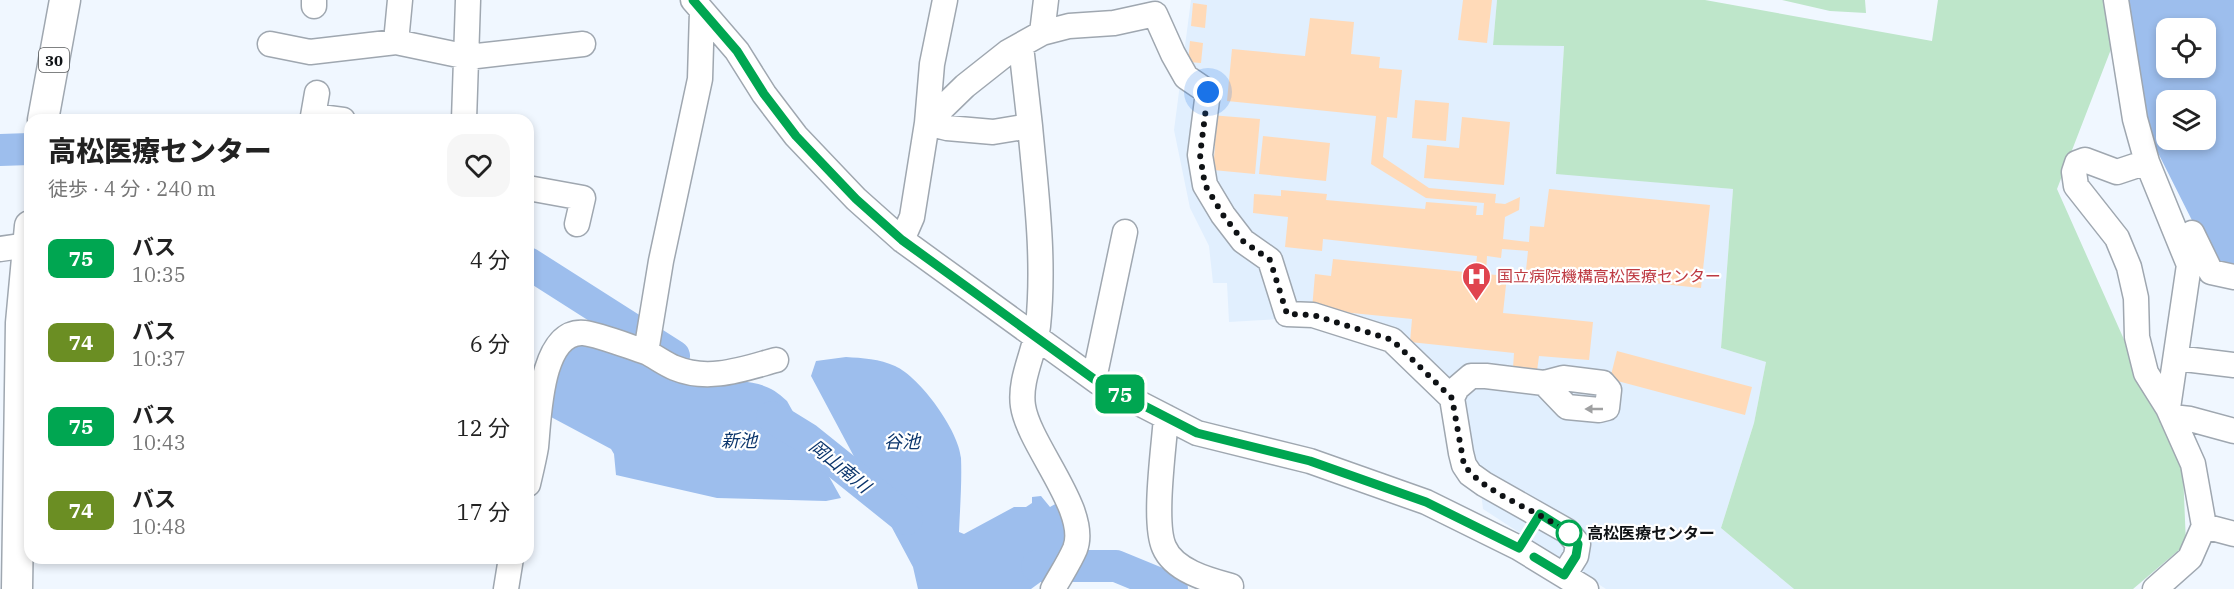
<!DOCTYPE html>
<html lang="ja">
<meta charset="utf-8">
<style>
:root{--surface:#fff;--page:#f6f6f6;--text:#222;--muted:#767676}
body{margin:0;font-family:"IBM Plex Serif","Noto Sans JP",serif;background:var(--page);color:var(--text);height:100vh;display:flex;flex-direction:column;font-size:22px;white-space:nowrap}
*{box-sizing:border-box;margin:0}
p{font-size:20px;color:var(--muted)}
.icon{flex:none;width:33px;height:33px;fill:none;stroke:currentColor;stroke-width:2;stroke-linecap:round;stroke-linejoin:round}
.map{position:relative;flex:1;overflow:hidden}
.panel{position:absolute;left:24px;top:114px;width:510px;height:450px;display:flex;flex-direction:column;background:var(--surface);border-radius:18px;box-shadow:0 3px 9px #0003}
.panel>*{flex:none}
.badge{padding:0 12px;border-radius:9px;font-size:21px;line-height:39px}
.fabs{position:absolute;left:2156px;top:18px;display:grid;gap:12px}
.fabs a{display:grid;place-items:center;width:60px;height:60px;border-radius:12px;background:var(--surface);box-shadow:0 3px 9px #0003;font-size:30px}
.you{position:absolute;width:30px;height:30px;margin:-15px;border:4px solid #fff;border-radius:50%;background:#1a73e8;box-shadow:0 0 0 9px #1a73e833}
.map>.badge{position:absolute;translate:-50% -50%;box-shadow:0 0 0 3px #fff}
.round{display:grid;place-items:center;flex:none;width:63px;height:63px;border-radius:18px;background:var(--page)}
.summary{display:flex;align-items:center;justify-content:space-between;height:102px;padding:0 24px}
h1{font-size:28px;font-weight:800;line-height:45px}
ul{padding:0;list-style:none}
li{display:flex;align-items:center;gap:18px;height:84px;padding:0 24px}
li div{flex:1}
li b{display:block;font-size:22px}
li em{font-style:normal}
li .badge{min-width:66px;font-weight:700;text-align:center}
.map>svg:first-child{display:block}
</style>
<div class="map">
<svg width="2234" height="589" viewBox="0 0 2234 589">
<rect width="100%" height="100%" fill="#f0f7ff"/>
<path fill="#e1effe" d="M 1191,0 L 1497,0 L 1493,45 L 1564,45 L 1556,173 L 1733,189 L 1721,348 L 1766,362 L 1754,423 L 1721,528 L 1794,589 L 1606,589 L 1483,509 L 1481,493 L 1459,481 L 1453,468 L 1443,409 L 1438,400 L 1378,342 L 1280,319 L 1229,322 L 1227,283 L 1213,283 L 1209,246 L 1190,208 L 1174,130 Z"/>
<path fill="#bee6ca" d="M 1497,0 L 1705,0 L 1932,41 L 1938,0 L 2122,0 L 2125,13 L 2057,189 L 2183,472 L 2186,544 L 2133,589 L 1794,589 L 1721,528 L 1754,423 L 1766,362 L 1721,348 L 1733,189 L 1556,174 L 1564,46 L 1493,45 Z
M 1782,0 L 1865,0 L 1866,13 L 1830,11 Z"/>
<path fill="#9dbeed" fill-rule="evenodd" d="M 2125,0 L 2234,0 L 2234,269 L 2214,264 L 2146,129 ZM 2166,28 L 2205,28 L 2205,68 L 2166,68 ZM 2166,100 L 2205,100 L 2205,140 L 2166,140 Z
M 573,341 L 739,381 C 759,383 772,386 787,401 L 841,498 L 826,501 L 717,498 L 616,475 L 614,454 L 611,449 L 551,417 L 551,408 L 559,364 Z
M 846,357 C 862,358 880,359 895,366 C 920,377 959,431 961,458 C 962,482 960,508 959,532 L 964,534 L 1014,507 L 1026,507 L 1032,503 L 1032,497 L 1041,496 L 1050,507 L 1057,503 L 1072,533 L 1053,573 L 1031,589 L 918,589 L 913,567 L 811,376 L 816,361 Z"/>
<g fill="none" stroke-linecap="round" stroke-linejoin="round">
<path stroke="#9dbeed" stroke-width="32" d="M 0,150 L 30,149
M 528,263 L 674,356
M 772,417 L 806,438 L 907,519
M 1037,566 L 1116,566 L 1172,589"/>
</g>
<path fill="#ffdab8" d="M 1463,0 L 1492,0 L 1487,43 L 1458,40 Z
M 1193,3 L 1207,5 L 1205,28 L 1191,26 Z
M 1310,18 L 1354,22 L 1351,54 L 1380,57 L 1379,68 L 1402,70 L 1397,118 L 1387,117 L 1383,157 L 1429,188 L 1496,194 L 1495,203 L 1505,204 L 1520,197 L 1519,210 L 1505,217 L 1503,239 L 1529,242 L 1530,226 L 1544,227 L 1549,189 L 1710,205 L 1701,288 L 1526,270 L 1528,251 L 1502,249 L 1501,258 L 1487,256 L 1486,274 L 1507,276 L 1503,313 L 1593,322 L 1589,360 L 1539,356 L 1537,371 L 1513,368 L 1514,353 L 1410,342 L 1412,319 L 1312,309 L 1315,274 L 1331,276 L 1333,259 L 1475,273 L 1477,256 L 1323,239 L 1322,251 L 1285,247 L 1288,217 L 1253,213 L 1254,194 L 1281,196 L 1281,190 L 1327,194 L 1326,200 L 1425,209 L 1426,202 L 1477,206 L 1476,215 L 1483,215 L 1484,203 L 1426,198 L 1371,164 L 1376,116 L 1227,101 L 1232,49 L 1305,56 Z
M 1190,41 L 1203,43 L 1201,63 L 1188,62 Z
M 1415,100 L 1449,103 L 1446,141 L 1412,138 Z
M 1210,115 L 1260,119 L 1255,174 L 1213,170 L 1215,146 L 1207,145 Z
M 1462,117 L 1510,122 L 1504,185 L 1424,178 L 1427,145 L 1459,148 Z
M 1263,136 L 1330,143 L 1326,181 L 1259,174 Z
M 1617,351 L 1752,387 L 1745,415 L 1610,379 Z"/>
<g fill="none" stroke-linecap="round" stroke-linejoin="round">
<defs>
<path id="minor" d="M 693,0 L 737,51 L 764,94 L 796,136 L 856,199 L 902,240 L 1098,382 L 1197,433 L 1310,461 L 1426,502 L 1519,548 L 1586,589
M 945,0 L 932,64 L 927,123 L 947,128 L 993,132 L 1030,126 C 1036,192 1045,259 1038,326 C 1035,352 1019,379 1023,406 C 1029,446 1090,511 1075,549 C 1069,563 1060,576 1053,589
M 2116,0 L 2135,119 L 2147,162 L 2189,265 L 2168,408 L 2193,464 L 2204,526 L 2190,558 L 2155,589
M 314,6 L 314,0
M 1042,33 L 1046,0
M 396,42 L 400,0
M 270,44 L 310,52 L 396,42 L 468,57 L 583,44
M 1021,46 L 1030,126
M 317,93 L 313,116 L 343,120
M 464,120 L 468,0
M 2147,162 L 2117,172 L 2085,160 L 2077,163 L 2074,172 L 2076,186 L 2117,238 L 2129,267 L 2136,298 L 2137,337 L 2146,373 L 2168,408
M 528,188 L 583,198 L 577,224
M 2192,233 L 2211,272 L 2234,277
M 902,240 L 912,217 L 927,123 L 965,86 L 1008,52 L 1042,33 L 1069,26 L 1114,23 L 1155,14 L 1173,54 L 1186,77 L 1208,92 L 1200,155 L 1205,185 L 1223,215 L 1243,241 L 1270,260 L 1287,314 L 1313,315 L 1392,340 L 1452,398
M 0,249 L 28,245
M 646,352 C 656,357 665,364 675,368 C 709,382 743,369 776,360
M 2176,358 L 2234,365
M 1094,379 L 1125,232
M 1544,383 L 1567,407 L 1599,410 L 1607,408 L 1609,390 L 1603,383 L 1563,378 L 1544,383 L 1486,376 L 1471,376 L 1457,388 L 1452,398 L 1461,453 L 1464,465 L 1470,474 L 1484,484 L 1567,531 L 1578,544 L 1576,556 L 1564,575
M 1166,417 C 1164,447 1153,522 1164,547 C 1174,571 1209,580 1231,586
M 2172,417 L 2190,419 L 2234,431
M 528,484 C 531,471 534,459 536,447 C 539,419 540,329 584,333 C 600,335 630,347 646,352 L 661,261 L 700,79 L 702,11
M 2204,526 L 2234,534
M 506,589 L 511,558"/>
<path id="major" d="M 43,120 L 65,0
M 17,589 L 21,323 L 30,226"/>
</defs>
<use href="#minor" stroke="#9fa7b0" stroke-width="27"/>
<use href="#major" stroke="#9fa7b0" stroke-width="33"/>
<use href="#minor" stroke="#fff" stroke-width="24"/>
<use href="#major" stroke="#fff" stroke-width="30"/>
</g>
<defs><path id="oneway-solid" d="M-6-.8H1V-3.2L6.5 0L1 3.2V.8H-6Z" transform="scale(1.5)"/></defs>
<use fill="#9fa0a1" href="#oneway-solid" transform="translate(1594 409) rotate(180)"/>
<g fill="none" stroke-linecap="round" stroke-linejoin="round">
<defs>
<path id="line" d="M 693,0 L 737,51 L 764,94 L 796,136 L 856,199 L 902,240 L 1098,382 L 1197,433 L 1310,461 L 1426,502 L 1519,548 L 1540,514 L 1567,531 L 1578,544 L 1576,556 L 1564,575 L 1534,557"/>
</defs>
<use href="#line" stroke="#fff" stroke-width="14"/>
<use href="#line" stroke="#00a651" stroke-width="9"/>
<path stroke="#0f1215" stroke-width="6" stroke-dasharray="0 10.8" d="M 1208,92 L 1200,155 L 1205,185 L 1223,215 L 1243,241 L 1270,260 L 1287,314 L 1313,315 L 1392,340 L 1452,398 L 1464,465 C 1486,495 1538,510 1569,533"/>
</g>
<defs>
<symbol id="hospital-pin" viewBox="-11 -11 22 30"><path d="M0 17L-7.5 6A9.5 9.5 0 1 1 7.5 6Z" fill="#e0444e" stroke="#fff"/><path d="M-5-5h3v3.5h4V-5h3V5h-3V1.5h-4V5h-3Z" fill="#fff"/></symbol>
</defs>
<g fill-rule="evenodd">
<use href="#hospital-pin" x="1460" y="260" width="33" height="45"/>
</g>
<circle fill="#fff" stroke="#00a651" stroke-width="3" cx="1569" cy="533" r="12"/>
<g text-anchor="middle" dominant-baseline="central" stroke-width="4.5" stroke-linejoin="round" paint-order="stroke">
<rect fill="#fff" stroke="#57595b" stroke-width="1.5" x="39" y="48" width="30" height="24" rx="4.5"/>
<g font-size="15" font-weight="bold" fill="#0f1215">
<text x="54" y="60">30</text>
</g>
<g font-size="16" fill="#be3a42" stroke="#fff" text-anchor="start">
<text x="1497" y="276">国立病院機構高松医療センター</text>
</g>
<g font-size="16" font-weight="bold" fill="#0f1215" stroke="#fff" text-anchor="start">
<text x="1587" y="533">高松医療センター</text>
</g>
<g font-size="18" font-style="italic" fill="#0b356c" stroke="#fff">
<text x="739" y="440">新池</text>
<text x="902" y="441">谷池</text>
<text transform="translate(840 466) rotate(39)">岡山南川</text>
</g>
</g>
</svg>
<div class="fabs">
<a><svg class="icon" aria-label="locate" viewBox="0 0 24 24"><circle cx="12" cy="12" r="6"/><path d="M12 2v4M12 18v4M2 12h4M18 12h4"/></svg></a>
<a><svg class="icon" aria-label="layers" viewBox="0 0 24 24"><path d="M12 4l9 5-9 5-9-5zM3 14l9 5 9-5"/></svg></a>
</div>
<div class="you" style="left:1208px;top:92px"></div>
<b class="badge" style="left:1120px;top:394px;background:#00a651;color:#fff">75</b>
<section class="panel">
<div class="summary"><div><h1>高松医療センター</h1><p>徒歩 · 4 分 · 240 m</p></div><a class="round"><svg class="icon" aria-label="heart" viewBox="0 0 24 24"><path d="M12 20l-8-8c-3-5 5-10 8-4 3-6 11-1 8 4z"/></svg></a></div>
<ul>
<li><span class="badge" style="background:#00a651;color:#fff">75</span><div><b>バス</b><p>10:35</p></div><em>4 分</em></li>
<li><span class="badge" style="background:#6b8e23;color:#fff">74</span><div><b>バス</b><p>10:37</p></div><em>6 分</em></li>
<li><span class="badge" style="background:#00a651;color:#fff">75</span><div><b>バス</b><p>10:43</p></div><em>12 分</em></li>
<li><span class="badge" style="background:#6b8e23;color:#fff">74</span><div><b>バス</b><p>10:48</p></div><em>17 分</em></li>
</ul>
</section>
</div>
